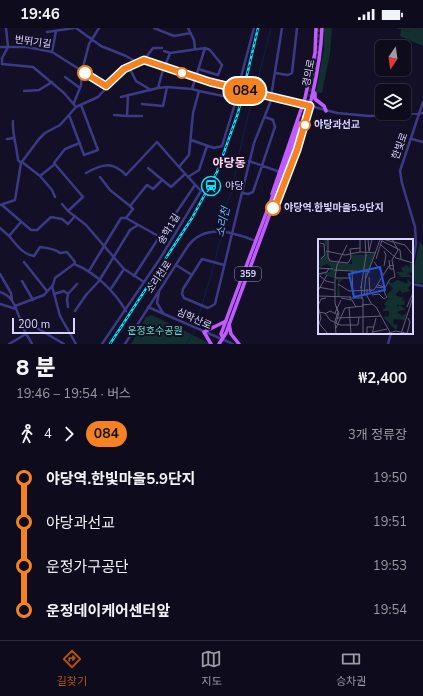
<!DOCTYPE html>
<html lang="ko">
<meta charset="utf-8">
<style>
:root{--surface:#0e0b1c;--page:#1c1929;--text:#f1f3f6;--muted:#9b9ba3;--line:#2e2b3b;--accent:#b45309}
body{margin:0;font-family:"Nunito Sans","Noto Sans KR",sans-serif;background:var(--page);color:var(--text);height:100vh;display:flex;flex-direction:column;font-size:15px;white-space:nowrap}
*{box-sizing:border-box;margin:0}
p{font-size:13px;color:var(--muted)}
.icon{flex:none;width:22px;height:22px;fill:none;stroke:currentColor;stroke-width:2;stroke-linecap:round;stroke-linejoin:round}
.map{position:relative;height:316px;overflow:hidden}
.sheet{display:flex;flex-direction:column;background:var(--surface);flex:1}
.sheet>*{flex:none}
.badge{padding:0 8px;border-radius:13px;font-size:14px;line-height:26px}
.needle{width:26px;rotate:193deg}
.controls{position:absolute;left:375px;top:12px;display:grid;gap:8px}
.controls a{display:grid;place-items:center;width:36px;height:36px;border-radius:6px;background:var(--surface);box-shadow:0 1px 3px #0004,0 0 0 1px var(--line);font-size:20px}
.scale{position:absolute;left:12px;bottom:10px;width:63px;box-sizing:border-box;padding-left:4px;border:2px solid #d9d4ff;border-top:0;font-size:11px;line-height:14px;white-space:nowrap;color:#d9d4ff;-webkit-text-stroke:3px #130f26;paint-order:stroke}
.map>.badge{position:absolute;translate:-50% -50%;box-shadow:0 0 0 2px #fff}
.legs{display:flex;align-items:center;gap:6px;height:44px;padding:0 16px;font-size:13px}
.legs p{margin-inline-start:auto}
.headline{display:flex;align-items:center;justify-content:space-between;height:68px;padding:0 16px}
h1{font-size:22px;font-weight:800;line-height:30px}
ul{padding:0 16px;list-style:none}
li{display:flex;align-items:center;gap:14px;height:44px;font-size:15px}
li i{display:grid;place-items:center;width:6px;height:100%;margin:0 5px;background:currentColor}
li i::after{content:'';width:10px;height:10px;margin:-5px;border:3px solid;border-radius:50%;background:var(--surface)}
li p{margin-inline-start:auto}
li:first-child i{background:linear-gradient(#0000 50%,currentColor 0)}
li:last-child i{background:linear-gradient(currentColor 50%,#0000 0)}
.status{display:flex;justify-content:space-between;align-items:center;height:28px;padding:0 20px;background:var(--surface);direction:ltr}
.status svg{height:11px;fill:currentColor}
.tab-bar{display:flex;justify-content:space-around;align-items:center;height:56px;border-top:1px solid var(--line);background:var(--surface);font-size:11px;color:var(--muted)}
.tab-bar a{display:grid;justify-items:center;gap:2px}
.tab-bar .on{color:var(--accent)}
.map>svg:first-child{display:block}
</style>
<div class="status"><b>19:46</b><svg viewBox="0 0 49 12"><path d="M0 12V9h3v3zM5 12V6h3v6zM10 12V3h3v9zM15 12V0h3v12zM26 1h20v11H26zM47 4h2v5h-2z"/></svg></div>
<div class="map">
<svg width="423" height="316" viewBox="0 0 423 316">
<rect width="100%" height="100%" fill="#130f26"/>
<path fill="#12302f" d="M 324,0 L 332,0 L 330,25 L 322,65 L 316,64 L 324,20 Z
M 395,0 L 423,0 L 423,18 L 400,8 L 401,2 L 410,4 Z
M 420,213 L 423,219 L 423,255 L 418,256 L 413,253 L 412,248 Z
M 152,287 L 211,316 L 131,316 L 146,289 Z"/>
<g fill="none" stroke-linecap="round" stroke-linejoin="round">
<path stroke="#0c2248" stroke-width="1" d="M 186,316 L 193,306 L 212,244 L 225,192 L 225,179 L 231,166 L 243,108 L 271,0"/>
<path stroke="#312d47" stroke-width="3.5" stroke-dasharray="3.5 2" stroke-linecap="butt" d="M 300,95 L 305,78
M 303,96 L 316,40 L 319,0"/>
<path stroke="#3d3a85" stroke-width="2.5" d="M 6,0 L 8,19 L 2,30 L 2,36 L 33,39 L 64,65 L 76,79
M 76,0 L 101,18 L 126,28 L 138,35
M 154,0 L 174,8 L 191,5
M 188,0 L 194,12 L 195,21
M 47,4 L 74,0
M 0,19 L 27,19 L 52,24 L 106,58
M 164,23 L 170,25
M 52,24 L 56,3
M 144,32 L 153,20 L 162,20
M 129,39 L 136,53 L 151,62
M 198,41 L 218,47 L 222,37 L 210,22 L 205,20
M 275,45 L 288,47 L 292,45 L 297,0
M 65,49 L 80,60
M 204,51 L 238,58
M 202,52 L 207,56 L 232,62
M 167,59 L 192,61
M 158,60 L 164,38
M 232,62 L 236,68 L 254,0
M 24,63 L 39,62 L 52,54
M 199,63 L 228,69
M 128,67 L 127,88 L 142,88
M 121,69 L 158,60 L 167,59 L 163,78 L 142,76
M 74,75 L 81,57 L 82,43 L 89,16 L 99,0
M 69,87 L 84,127 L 98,122 L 81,77
M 114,87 L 127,88
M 13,93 C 12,106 17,119 18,132 L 21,135
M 7,111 L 14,110
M 412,111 L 423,114
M 191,112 L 214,120 L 222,118 L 234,79 L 236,68
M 249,133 L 280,144
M 22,134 L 40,148 L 55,136
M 148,140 L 171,159 L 185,146
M 86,145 C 102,136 112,133 126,147 L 157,114 L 179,139
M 40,148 L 52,162 L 55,169
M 100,149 L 110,162 L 130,178
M 188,149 L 199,142 L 207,118
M 242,165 L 248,166 L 253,164 L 275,99 L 273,92 L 265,89
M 62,176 L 68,183 L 83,169 L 54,135 L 65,121 L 80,115
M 0,177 L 15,172 L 21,135 L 39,111 L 45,105 L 60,97 L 76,79 L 98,69 L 124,41 L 144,32 L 210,54 L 299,75 L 337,85 L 369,88 L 423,85
M 2,177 L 31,202 L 37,202 L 51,189 L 62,191 L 68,196 L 75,188
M 68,183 L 86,197 L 124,241 L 144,254
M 126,190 L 160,209
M 172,191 L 195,157
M 0,200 L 9,208 L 21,194
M 9,208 C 16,216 22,226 34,228 L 40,219 C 47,220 54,220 60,225 L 67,224 L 75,234 L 74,236 L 55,250 L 53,257 L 44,267 L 15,278
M 24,234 L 47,263
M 74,236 C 95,244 115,264 126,283
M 176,237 L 192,247
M 224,237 L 202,231 L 183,261 L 182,266 L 184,270 L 208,280 L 215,276 L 254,115 L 270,75 L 282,0
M 412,238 L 416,216 L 415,199 L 402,155 L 400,143 L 423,74
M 89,243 L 121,190 L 126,190 L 133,181 L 130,178 L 147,157 L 153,161 L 162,152
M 0,246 L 11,265 L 12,272
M 134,248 L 171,191
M 22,253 L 33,272
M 412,256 L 423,258
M 52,258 L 60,288 L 76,316
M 110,262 L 124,241
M 0,264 C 16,269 17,286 23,299 C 25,305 29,310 32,316
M 159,264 L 157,275 L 163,285
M 54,266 L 64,263 L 68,266 L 77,256
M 68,266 L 67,272 L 68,279
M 0,276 L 16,281
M 148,279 L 233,316
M 75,283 L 86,267 L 99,253 L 130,202 L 138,197
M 20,290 L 64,316
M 9,316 L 26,306
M 102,316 L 161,229 L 201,163 L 179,139 L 189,127 L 193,85 L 199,63 L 192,61 L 205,20 L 170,25 L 165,38
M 125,316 L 188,218 C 205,195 233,204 256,213
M 388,316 L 391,305"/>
<path stroke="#c25bff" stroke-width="3.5" d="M 315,65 L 315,71 L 324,78 L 326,83
M 272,166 L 305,70 L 315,25 L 316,0
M 275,177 C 282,168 285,154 289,143 C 306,97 320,49 322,0
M 229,296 L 231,306 L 239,316
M 222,308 L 221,306 L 232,276 L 300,95
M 211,316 L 204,304 L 226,293
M 219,316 L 226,305 L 303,96"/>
<defs>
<path id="rail" d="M 110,316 L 192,190 L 217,144 L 238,85 L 258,0"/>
</defs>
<use href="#rail" stroke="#00e5ff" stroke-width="2.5"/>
<use href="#rail" stroke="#130f26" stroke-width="1" stroke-dasharray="3" stroke-linecap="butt"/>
</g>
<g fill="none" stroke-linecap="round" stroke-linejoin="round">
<defs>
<path id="line-1" d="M 85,45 L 106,58 L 124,41 L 144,32 L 210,54 L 310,78 L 297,122 L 277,174 L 273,180"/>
</defs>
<use href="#line-1" stroke="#fff" stroke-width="9"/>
<use href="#line-1" stroke="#f58220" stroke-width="6"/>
</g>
<defs>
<symbol id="station-ring" viewBox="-11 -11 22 22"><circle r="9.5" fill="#130f26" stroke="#00e5ff" stroke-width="1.5"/><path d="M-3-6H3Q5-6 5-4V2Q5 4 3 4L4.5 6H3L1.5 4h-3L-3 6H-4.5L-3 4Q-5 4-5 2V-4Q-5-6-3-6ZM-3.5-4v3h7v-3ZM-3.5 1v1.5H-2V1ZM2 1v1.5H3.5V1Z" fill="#00e5ff"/></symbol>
</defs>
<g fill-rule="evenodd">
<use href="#station-ring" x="200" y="147" width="22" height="22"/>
</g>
<g fill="#fff" stroke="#f58220" stroke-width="2">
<circle cx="85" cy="45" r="7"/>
<circle cx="182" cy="45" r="5"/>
<circle cx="305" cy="97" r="5"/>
<circle cx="273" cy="180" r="7"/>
</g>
<g text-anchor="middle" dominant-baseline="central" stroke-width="4" stroke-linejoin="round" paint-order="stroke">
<rect fill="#130f26" stroke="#9e99be" stroke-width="1" x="235" y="239" width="26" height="14" rx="3"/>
<g font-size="9" font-weight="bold" fill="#d9d4ff">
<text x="248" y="246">359</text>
</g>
<g font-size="10" fill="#d9d4ff" stroke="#130f26">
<text transform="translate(33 14) rotate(8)">번뛰기길</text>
<text transform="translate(309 45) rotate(-79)">경의로</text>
<text transform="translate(400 118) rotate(-70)">한빛로</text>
<text transform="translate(169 201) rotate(-59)">송학1길</text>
<text transform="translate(159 249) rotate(-56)">소리천로</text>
<text transform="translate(194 291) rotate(24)">심학산로</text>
</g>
<g font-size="10" font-weight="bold" fill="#d9d4ff" stroke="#130f26" text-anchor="start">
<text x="314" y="97">야당과선교</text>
<text x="284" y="180">야당역.한빛마을5.9단지</text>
</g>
<g font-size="10" fill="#d9d4ff" stroke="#130f26" text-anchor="start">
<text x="225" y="158">야당</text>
</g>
<g font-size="10" fill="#5fe0c0" stroke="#130f26">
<text x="155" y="303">운정호수공원</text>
</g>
<g font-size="11" font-style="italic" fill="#62b6ff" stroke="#130f26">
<text transform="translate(223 194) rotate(-78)">소리천</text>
</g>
<g font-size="12" font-weight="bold" fill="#ffd6f0" stroke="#130f26">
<text x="229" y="135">야당동</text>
</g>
</g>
<g transform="translate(318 211)">
<rect width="95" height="95" fill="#130f26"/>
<path d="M 6,0 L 10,0 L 8,11 L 13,23 L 34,25 L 33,16 L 57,15 L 51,32 L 17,32 L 19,40 L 25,40 L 21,44 L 22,57 L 43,58 L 19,57 L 20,41 L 5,35 L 0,39 L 1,35 L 12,33 L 13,28 L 9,25 L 2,28 L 0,23 L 4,17 L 8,16 L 8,7 L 0,8 L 0,12 L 0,7 L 7,7 ZM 92,24 L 95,25 L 95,33 L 89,34 L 95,38 L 83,38 L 78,33 L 85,33 L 83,29 L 89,26 L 91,29 ZM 89,40 L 94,44 L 90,49 L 92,52 L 84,54 L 82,51 L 77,56 L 86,59 L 83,62 L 87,61 L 86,66 L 79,66 L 79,69 L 81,66 L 88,70 L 79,73 L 84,77 L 88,74 L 87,81 L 76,80 L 75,85 L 80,86 L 78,91 L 65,78 L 71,77 L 71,72 L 64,72 L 69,67 L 66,65 L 70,60 L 69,55 L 75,50 L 68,42 L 74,44 L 80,41 L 90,45 Z" fill="#12302f"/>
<path fill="none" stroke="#625e7d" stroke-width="1" d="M 10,0 L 10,18 L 12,22 L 30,24 L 33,19 L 32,10 L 42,9M 42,0 L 42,13M 47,0 L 48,17M 50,0 L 51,12M 64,0 L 87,6 L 95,16M 64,2 L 82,11 L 83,20M 2,4 L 6,5 L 7,16 L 3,20M 63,6 L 78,19 L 95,24M 8,12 L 27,16 L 42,13 L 58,14M 51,13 L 54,0M 58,20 L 64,1M 71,21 L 72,30 L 75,30M 56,23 L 65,35M 66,27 L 68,16 L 66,12M 0,29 L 15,30M 16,31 L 52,33M 34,32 L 35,56M 0,35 L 9,33 L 11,29M 2,37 L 8,42 L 16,44M 51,38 L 52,53 L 54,51M 17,39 L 33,39M 17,39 L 19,26 L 29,6M 48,39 L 62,1M 20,45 L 31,52 L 56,51 L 71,27 L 76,26M 60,46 L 66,48 L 67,55M 43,47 L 44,60M 0,48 L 16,51M 58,48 L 67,49 L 72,40 L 77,38 L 74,21 L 80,11 L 74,0M 43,49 L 48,16M 49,50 L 49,57 L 53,64M 0,52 L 9,36M 54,56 L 61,55 L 66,60 L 69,58 L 67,55M 0,57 L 33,58M 46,57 L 48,34M 23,59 L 34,61 L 38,68M 31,59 L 45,59M 45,60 L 45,95M 17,64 L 20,73 L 17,82 L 18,95M 17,64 L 17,40M 44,66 L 54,65 L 58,68 L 73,95M 31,68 L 33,95M 89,68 L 95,54M 0,73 L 7,74 L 12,81 L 22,86 L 40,86 L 41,78M 17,74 L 23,61M 7,75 L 12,72 L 20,76M 44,78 L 63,77M 18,79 L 44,78M 0,83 L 10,95M 18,84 L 21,74 L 18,67M 1,85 L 3,79 L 0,67 L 3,60 L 8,59M 18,89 L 27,69 L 45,67M 55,93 L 69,90M 49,95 L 49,88 L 55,88M 54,95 L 58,79M 67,95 L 78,92 L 92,95M 83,95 L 95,58M 89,95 L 92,83 L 90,79"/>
<path fill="#2655da" fill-opacity="0.15" stroke="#2655da" stroke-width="2" d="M 62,28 L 67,51 L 36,58 L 31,35 Z"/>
<rect width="95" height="95" fill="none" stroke="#d9d4ff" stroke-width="2"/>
</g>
</svg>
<div class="controls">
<a><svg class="needle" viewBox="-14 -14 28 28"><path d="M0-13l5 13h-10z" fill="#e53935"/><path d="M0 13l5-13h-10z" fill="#9b9ba3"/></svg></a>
<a><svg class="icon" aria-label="layers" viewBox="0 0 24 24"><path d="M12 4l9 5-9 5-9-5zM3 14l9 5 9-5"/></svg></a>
</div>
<div class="scale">200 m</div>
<b class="badge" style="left:245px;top:63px;background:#f58220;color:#111">084</b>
</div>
<section class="sheet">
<div class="headline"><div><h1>8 분</h1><p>19:46 – 19:54 · 버스</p></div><b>₩2,400</b></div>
<div class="legs"><svg class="icon" aria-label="walk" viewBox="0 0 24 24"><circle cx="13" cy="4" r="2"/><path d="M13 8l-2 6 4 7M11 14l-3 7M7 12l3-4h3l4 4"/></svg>4<svg class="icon" aria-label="forward" viewBox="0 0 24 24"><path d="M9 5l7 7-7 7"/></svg><b class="badge" style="background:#f58220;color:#111">084</b><p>3개 정류장</p></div>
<ul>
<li><i style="color:#f58220"></i><b>야당역.한빛마을5.9단지</b><p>19:50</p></li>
<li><i style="color:#f58220"></i><span>야당과선교</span><p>19:51</p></li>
<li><i style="color:#f58220"></i><span>운정가구공단</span><p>19:53</p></li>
<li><i style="color:#f58220"></i><b>운정데이케어센터앞</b><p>19:54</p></li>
</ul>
</section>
<nav class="tab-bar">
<a class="on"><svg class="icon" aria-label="directions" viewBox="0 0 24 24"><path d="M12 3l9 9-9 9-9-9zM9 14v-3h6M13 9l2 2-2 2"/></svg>길찾기</a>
<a><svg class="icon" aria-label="map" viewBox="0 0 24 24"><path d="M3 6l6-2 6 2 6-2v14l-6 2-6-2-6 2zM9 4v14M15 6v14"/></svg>지도</a>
<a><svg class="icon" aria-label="tickets" viewBox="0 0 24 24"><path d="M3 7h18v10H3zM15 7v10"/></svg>승차권</a>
</nav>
